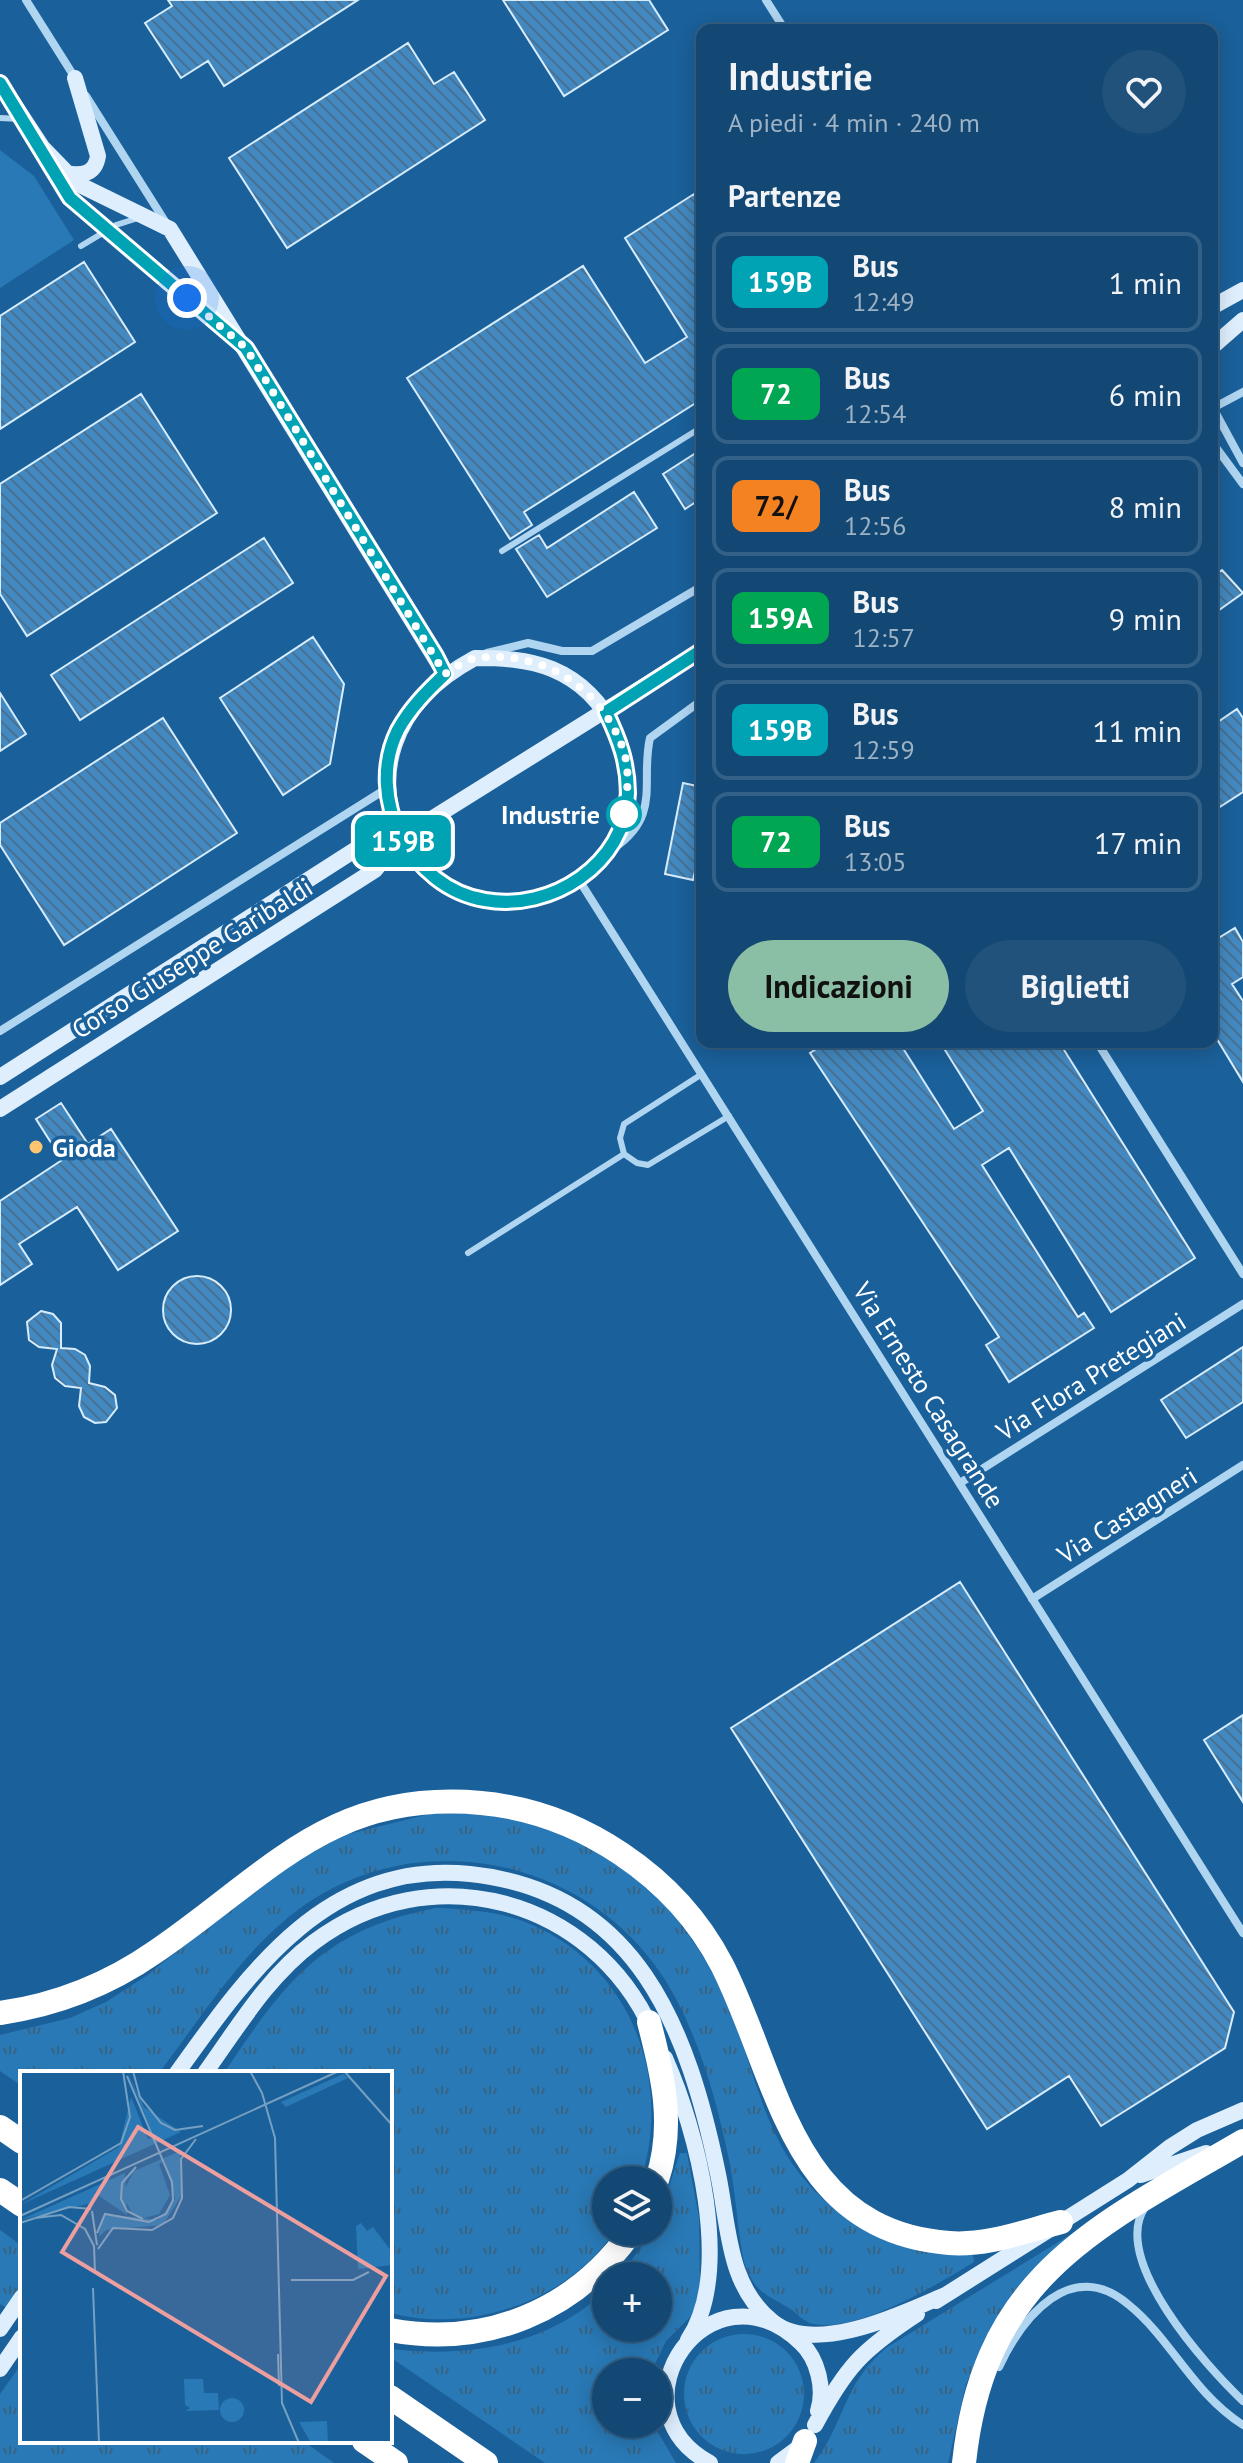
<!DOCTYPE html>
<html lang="it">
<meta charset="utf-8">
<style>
:root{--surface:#144874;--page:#21527c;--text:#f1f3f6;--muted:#9db2c5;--line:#336086;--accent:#8abfa5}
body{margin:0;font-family:"PT Sans",sans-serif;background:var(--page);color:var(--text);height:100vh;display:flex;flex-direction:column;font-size:30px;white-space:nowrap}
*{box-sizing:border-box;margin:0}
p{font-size:26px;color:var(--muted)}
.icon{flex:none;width:44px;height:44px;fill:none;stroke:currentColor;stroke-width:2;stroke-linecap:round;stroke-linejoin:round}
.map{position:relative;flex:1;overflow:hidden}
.sheet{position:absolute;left:696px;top:24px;width:522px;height:1024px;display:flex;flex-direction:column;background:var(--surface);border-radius:16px;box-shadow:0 4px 20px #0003,0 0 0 2px var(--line)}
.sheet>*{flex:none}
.badge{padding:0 16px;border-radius:12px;font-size:28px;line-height:52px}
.tools{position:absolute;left:592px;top:2166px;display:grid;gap:16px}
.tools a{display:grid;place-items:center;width:80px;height:80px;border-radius:50%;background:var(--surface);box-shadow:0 4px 20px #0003,0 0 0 2px var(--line);font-size:40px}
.you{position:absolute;width:40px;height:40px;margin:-20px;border:6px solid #fff;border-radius:50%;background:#1a73e8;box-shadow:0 0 0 12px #1a73e833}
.map>.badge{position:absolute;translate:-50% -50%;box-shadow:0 0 0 4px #fff}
h2{padding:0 32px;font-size:30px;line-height:72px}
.round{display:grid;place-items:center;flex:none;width:84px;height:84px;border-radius:42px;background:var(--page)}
.overview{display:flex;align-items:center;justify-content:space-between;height:136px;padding:0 32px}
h1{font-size:38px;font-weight:800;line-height:60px}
.button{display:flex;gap:16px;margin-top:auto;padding:16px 32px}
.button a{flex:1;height:92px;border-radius:48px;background:var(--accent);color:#111;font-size:32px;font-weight:800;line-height:92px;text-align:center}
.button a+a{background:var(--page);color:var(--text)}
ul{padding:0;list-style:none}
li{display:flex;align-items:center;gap:24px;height:100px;margin:0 16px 12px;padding:0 16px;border:4px solid var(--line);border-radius:16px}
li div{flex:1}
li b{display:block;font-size:30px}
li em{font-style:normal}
li .badge{min-width:88px;font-weight:700;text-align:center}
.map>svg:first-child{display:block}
</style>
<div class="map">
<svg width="1243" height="2463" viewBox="0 0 1243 2463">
<defs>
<pattern id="grass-tufts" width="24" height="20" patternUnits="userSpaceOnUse" patternTransform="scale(2)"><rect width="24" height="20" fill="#2979b6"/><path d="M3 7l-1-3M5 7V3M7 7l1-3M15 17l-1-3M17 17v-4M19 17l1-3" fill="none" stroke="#3a6281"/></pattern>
<pattern id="building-back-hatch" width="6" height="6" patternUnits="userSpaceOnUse" patternTransform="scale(2)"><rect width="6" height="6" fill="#4389c1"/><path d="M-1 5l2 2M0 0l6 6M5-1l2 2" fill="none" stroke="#477192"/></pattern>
</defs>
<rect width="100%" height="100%" fill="#1a609a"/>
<path fill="url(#grass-tufts)" d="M 438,1812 C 484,1815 532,1818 575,1838 C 642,1869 691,1927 723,1993 C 748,2047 758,2112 791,2162 C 832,2222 901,2258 973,2254 L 974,2262 C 936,2285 860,2332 814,2324 C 804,2323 797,2313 789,2308 C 763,2293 755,2292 744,2262 C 737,2228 736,2193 729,2160 C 717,2101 698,2034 667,1983 C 592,1860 424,1823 306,1904 C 245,1946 203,2015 159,2073 L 22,2073 L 22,2086 L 0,2071 L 0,2035 L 70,2018 L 106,2002 L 146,1976 L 277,1872 L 344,1835 Z
M 436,1908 C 464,1909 493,1911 520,1920 C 627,1959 674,2074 641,2180 L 606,2180 L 606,2232 L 614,2232 C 566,2302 471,2334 390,2313 L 390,2073 L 224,2073 C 285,1982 322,1930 436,1908 Z
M 680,2153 L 687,2153 L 699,2218 L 700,2289 L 692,2315 L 666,2341 L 651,2372 L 606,2372 L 606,2424 L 653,2424 L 676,2463 L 545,2463 L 390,2357 L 392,2349 C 468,2358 548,2346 606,2290 L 606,2328 L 658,2328 L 658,2276 L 620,2276 L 652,2232 L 658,2232 L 658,2220 Z
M 0,2230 L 22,2246 L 22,2316 L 0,2304 Z
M 1078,2230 L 982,2349 L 966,2384 L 948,2463 L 814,2463 C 847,2419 841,2387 886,2348 Z
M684 2394a60 60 0 1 1 120 0a60 60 0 1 1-120 0Z
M 22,2363 L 22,2441 L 303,2441 L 334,2463 L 0,2463 L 0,2394 Z"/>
<path fill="#2979b6" d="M 0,150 L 34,176 L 74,240 L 0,288 Z"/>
<path fill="url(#building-back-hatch)" stroke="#d7ecfc" stroke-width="2" d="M 168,0 L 358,0 L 224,86 L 208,61 L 181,78 L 145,23 L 172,6 Z
M 503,0 L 649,0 L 668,30 L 564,96 Z
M 408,43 L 434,84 L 454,72 L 485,120 L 287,248 L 229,158 Z
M 694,194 L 702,206 L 702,399 L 524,512 L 532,525 L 510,539 L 407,378 L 583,266 L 645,363 L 687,337 L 625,238 Z
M 84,262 L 135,342 L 0,429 L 0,316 Z
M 141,394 L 217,513 L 27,636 L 0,594 L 0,484 Z
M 702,449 L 702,498 L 685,509 L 663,474 Z
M 634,492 L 657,528 L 547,597 L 516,549 L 539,535 L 547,548 Z
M 264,538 L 293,583 L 80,720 L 51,675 Z
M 1222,570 L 1243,593 L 1212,615 L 1212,577 Z
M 313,637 L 344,684 L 330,764 L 283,795 L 220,698 Z
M 0,693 L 26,734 L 0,751 Z
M 1237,709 L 1243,718 L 1243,792 L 1212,812 L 1212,726 Z
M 163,718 L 237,833 L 64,945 L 0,845 L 0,823 Z
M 683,783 L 702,787 L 702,872 L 695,871 L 693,880 L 665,874 Z
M 1235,928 L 1243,942 L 1243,977 L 1232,984 L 1243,1001 L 1243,1082 L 1212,1031 L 1212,942 Z
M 827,1042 L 899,1042 L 954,1129 L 983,1111 L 940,1042 L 1059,1042 L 1195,1258 L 1111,1312 L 1009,1148 L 982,1165 L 1078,1317 L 1084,1313 L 1094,1328 L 1009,1382 L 986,1345 L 999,1337 L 810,1053 Z
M 61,1103 L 88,1144 L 111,1129 L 178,1231 L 118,1270 L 77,1207 L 19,1244 L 32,1264 L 0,1285 L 0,1201 L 62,1160 L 36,1119 Z
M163 1310a34 34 0 1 1 68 0a34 34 0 1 1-68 0Z
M 41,1311 L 53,1314 L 61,1323 L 61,1348 L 75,1349 L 85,1355 L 90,1366 L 89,1383 L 105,1387 L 115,1395 L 117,1408 L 106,1422 L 95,1423 L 84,1417 L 79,1406 L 81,1388 L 65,1386 L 55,1378 L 52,1365 L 57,1349 L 39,1347 L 29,1340 L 27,1322 Z
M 1243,1347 L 1243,1402 L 1186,1438 L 1161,1400 Z
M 960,1582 L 1234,2012 L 1225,2048 L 1101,2126 L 1069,2076 L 987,2129 L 731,1728 Z
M 1243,1715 L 1243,1802 L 1204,1740 Z"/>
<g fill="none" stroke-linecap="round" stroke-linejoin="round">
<path stroke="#b0d5f1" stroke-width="6" d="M 0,118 L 20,119
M 701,176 L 702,177
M 81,246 L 116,225 L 138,218
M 502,551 L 702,427
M 702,1074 L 624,1124 L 620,1138 L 624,1154 L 637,1163 L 648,1165 L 729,1116
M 468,1253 L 624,1154"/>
<path stroke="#b0d5f1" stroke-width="8" d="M 26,0 L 77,81
M 766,0 L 785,30
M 86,96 L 166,223
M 1212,406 L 1243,463
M 1213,408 L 1243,392
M 1212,442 L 1243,484
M 487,653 L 528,643 L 562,651 L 592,651 L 702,586
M 614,848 C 662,815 640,782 650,738 L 702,700
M 579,880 L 1243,1933
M 0,1031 L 386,789
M 1097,1042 L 1243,1274
M 960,1483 L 1243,1304
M 1032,1599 L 1243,1465
M 1145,2207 C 1110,2260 1206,2366 1243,2401
M 999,2367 C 1022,2318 1071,2255 1129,2305 C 1172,2340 1192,2392 1243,2425"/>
<path stroke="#deeefc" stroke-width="16" d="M 0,83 L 42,147 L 78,184 L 170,229 L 445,674
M 48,163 L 70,198 L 234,338
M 65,173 C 81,176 95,175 98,156 L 75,78
M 1212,307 L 1243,290
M 1212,347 L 1243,320
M 475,658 C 501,658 527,659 552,669 C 610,693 638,759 623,819 C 615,849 594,872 566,886 C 424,962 298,753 475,658 Z
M 0,1077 L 361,846 L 401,838
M 0,1109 L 375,870 L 401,838 L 702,650
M 665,2058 C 697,2130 734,2271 688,2340
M 177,2073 C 249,1972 328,1859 470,1874 C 637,1891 688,2029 718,2174 C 729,2226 727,2286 773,2322 C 816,2356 903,2313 945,2295
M 205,2073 C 238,2027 268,1976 314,1942 C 431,1854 592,1898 652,2030
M 1141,2175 L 1206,2153
M 936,2301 L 1128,2180 L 1170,2147 L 1197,2130 L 1243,2110
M 0,2329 L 22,2297
M 0,2369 L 22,2337
M 815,2425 C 846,2367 862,2350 917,2314
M 710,2463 C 606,2406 710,2256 801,2343 C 818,2359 825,2389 818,2411
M 778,2463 L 801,2446"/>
<path stroke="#fff" stroke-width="24" d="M 0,2013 C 56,2005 109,1984 155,1952 C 267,1876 330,1789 481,1803 C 580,1812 676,1876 722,1965 C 779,2077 790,2231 949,2243 C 987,2246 1025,2231 1061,2222
M 649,2022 C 663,2075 675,2126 657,2180
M 0,2127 L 22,2142
M 0,2190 L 22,2205
M 390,2330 C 485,2348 575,2311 631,2232
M 390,2397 L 486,2463
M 364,2441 L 396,2463
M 797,2463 L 805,2441
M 964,2463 C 984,2274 1096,2227 1243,2141"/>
</g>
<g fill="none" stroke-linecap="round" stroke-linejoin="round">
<defs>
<path id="line" d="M 0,83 L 70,198 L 246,348 L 436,656 L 445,674 C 427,691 410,708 398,730 C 364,798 411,888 485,900 C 551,912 626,864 628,793 C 628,763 619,739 606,712 L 702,650"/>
</defs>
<use href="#line" stroke="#fff" stroke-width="18"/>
<use href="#line" stroke="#00a3b4" stroke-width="12"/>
<path stroke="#fff" stroke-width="8" stroke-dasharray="0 14.4" d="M 187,298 L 246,348 L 445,674 C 454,668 467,659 478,658 C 542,650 602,688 623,749 C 631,772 627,799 622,822 L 624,814"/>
</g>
<circle fill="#fff" stroke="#00a3b4" stroke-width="4" cx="624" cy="814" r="16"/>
<circle fill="#ffc570" stroke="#1a609a" stroke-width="3" cx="36" cy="1147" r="8"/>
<g text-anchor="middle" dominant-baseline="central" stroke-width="7" stroke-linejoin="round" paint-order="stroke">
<g font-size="26" font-weight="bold" fill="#fff" stroke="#1a609a" text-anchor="end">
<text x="600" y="814">Industrie</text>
</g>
<g font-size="26" fill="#fff" stroke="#1a609a">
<text transform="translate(192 958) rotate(-32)">Corso Giuseppe Garibaldi</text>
<text transform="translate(1091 1376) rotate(-32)">Via Flora Pretegiani</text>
<text transform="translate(929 1395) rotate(58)">Via Ernesto Casagrande</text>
<text transform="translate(1127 1515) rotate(-32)">Via Castagneri</text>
</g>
<g font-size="26" font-weight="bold" fill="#fff" stroke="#1a609a" text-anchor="start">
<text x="52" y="1147">Gioda</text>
</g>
</g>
<g transform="translate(20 2071)">
<rect width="372" height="372" fill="#1a609a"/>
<path d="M 107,0 L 124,36 L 161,61 L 0,134 L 99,76 L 111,26 L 128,68 L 134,66 ZM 323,3 L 328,7 L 266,36 L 261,31 ZM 160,80 L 161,125 L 143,154 L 86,159 L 79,166 L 80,152 L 87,143 L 138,149 L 155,128 L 145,90 L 139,93 L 150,124 L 139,143 L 124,147 L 112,142 L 102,123 L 114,100 ZM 105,102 L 107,144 L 78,124 L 68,133 L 0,149 ZM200 339a12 12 0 1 1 24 0a12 12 0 1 1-24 0Z" fill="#2979b6"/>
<path d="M 341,152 L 347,160 L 353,156 L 372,181 L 372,194 L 338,198 L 336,155 ZM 183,308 L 184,322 L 198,322 L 199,339 L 165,340 L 170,337 L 165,334 L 164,308 ZM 307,350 L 308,372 L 291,372 L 279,351 Z" fill="#2979b6"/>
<path fill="none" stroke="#76a0c2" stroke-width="2" d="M 113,0 L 120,26 L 141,52 L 155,59 L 183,55M 230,0 L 242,22 L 255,67 L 262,333M 324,0 L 372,54M 116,96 L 102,112 L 101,128 L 107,140 L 123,148M 0,130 L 101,72 L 110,46 L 103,0M 72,140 L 77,174M 0,145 L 319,0M 15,147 L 41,144 L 65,158 L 74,175 L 75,201M 0,152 L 49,136 L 71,138M 77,162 L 85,143 L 129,151 L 146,143 L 153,129 L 152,111 L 107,5M 78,178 L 93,157 L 132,159 L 153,147 L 162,127 L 161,88 L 176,68M 271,209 L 333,209 L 349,201M 73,217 L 79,372M 258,283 L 259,315M 262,332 L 279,372"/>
<path fill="#ed9e9e" fill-opacity="0.15" stroke="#ed9e9e" stroke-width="4" d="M 118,56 L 366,205 L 291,331 L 42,181 Z"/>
<rect width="372" height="372" fill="none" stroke="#fff" stroke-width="4"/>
</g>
</svg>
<div class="tools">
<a><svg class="icon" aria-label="layers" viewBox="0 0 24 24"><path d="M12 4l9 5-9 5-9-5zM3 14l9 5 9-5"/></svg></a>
<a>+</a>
<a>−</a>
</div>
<div class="you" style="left:187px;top:298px"></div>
<b class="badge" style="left:403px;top:841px;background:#00a3b4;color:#fff">159B</b>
<section class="sheet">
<div class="overview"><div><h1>Industrie</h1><p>A piedi · 4 min · 240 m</p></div><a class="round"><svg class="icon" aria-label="heart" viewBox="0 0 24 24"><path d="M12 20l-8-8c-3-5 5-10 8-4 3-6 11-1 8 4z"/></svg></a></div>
<h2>Partenze</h2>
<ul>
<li><span class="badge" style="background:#00a3b4;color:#fff">159B</span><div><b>Bus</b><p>12:49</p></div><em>1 min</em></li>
<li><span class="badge" style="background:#00a651;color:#fff">72</span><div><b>Bus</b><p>12:54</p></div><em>6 min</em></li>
<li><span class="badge" style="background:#f58220;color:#111">72/</span><div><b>Bus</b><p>12:56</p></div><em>8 min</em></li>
<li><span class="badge" style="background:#00a651;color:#fff">159A</span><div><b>Bus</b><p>12:57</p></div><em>9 min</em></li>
<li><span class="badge" style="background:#00a3b4;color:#fff">159B</span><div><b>Bus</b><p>12:59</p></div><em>11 min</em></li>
<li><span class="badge" style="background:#00a651;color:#fff">72</span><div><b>Bus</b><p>13:05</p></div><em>17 min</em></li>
</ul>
<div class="button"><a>Indicazioni</a><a>Biglietti</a></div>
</section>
</div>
